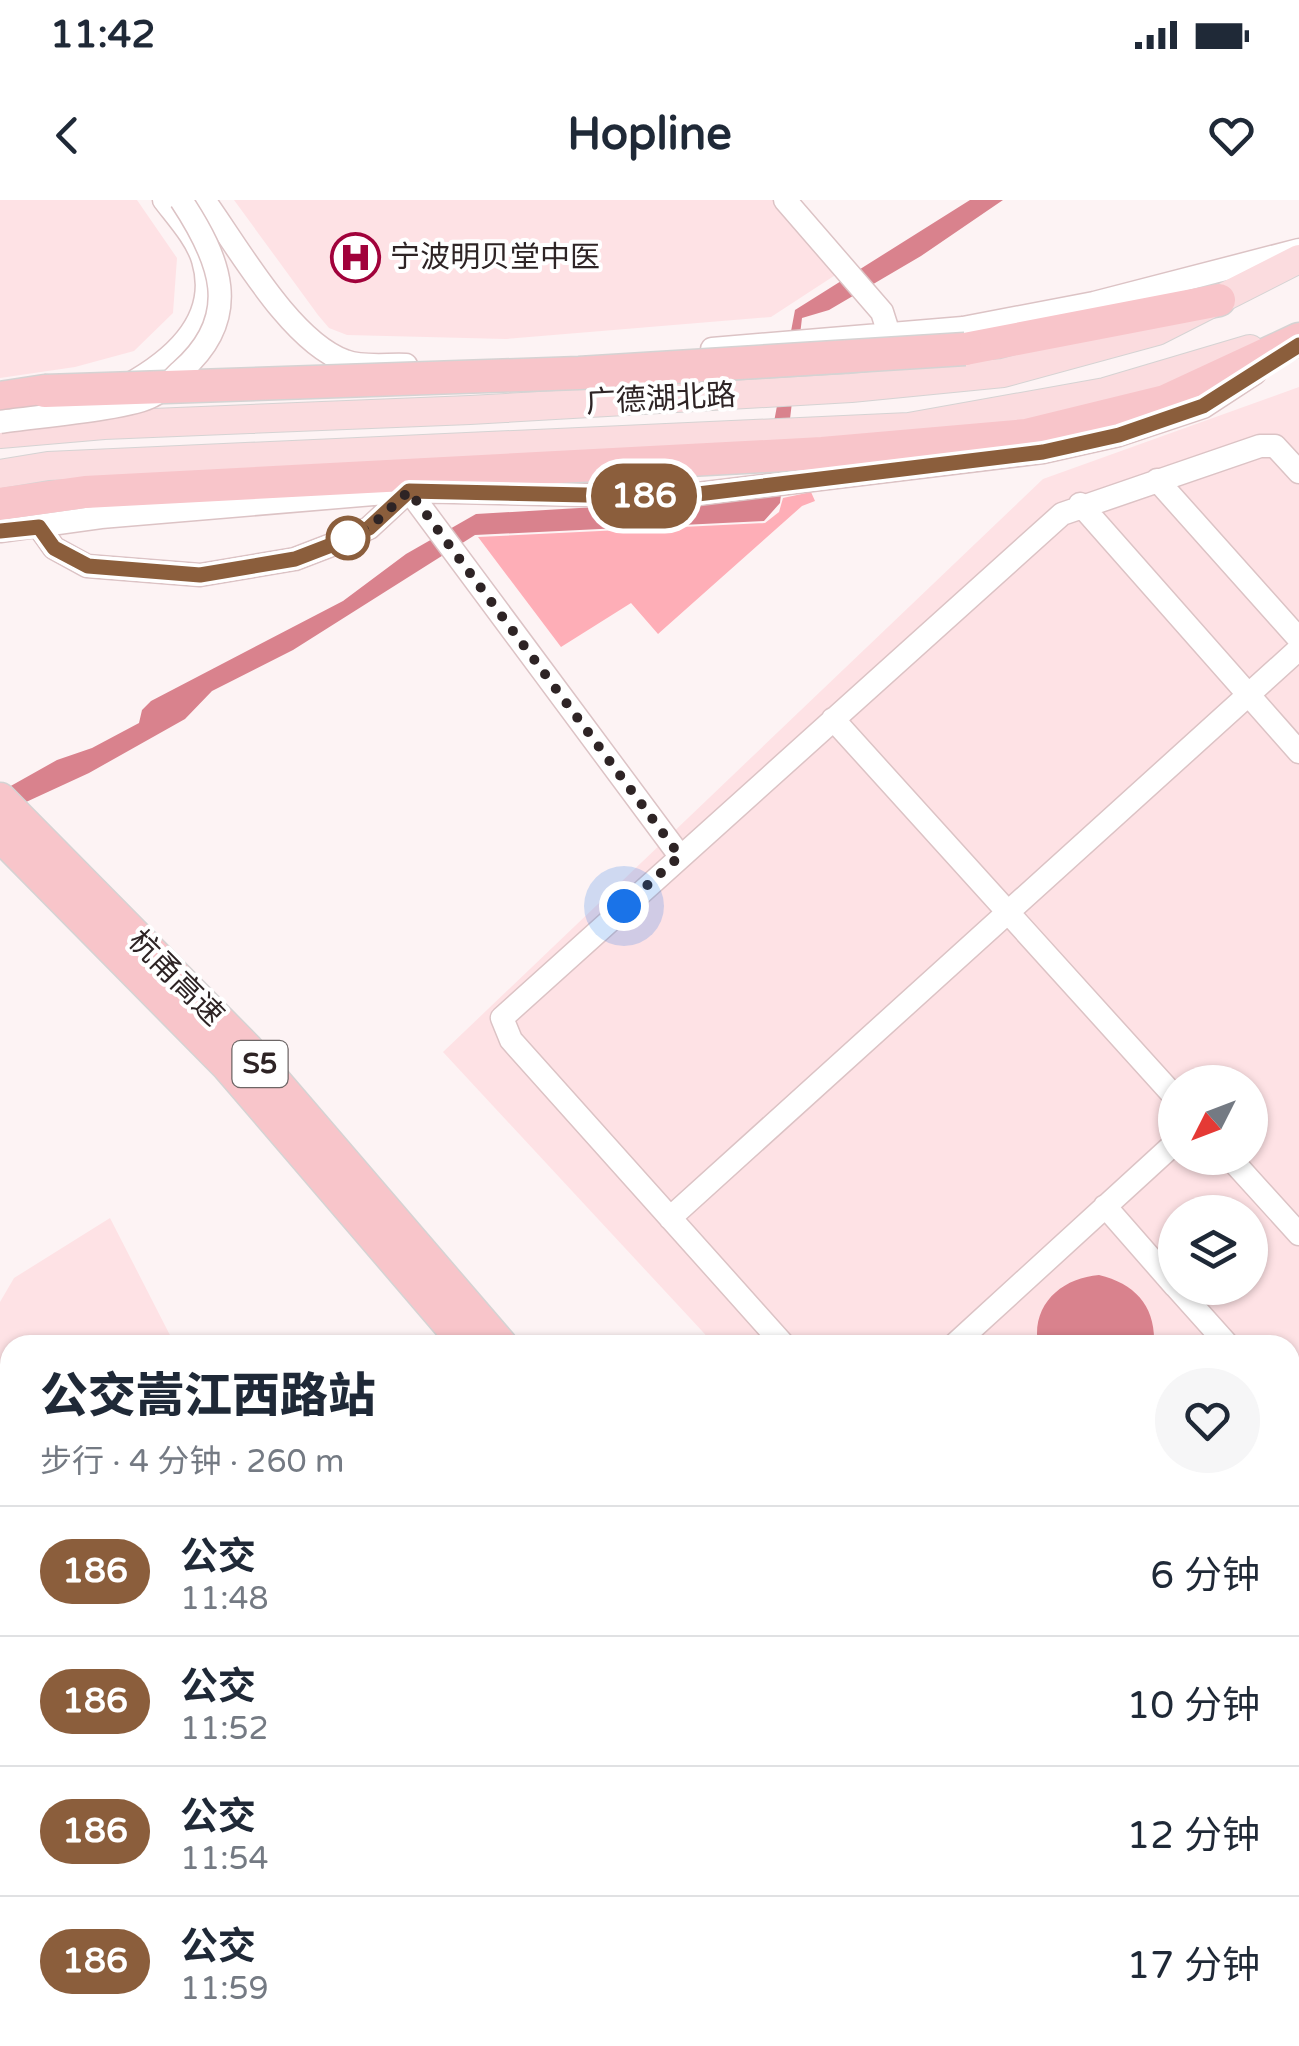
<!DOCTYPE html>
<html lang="zh">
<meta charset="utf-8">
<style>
:root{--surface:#fff;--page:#f6f6f7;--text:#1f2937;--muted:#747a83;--line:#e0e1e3}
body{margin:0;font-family:"Varela Round","Noto Sans SC",sans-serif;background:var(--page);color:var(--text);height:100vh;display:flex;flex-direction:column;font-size:38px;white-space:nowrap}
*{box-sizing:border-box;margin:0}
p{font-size:32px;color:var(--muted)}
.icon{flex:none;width:55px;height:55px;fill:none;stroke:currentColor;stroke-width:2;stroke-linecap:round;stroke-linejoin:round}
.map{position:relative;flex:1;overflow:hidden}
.side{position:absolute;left:0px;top:1135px;width:1300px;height:712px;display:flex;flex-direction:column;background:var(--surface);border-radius:30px 30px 0 0;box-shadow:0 2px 8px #0004}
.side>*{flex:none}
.badge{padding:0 20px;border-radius:32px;font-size:35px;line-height:65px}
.needle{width:65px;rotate:228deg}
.buttons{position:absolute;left:1158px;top:865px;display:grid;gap:20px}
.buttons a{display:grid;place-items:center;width:110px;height:110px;border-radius:50%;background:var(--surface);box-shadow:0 2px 8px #0004;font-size:50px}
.you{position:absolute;width:50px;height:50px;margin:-25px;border:8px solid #fff;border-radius:50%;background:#1a73e8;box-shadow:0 0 0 15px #1a73e833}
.map>.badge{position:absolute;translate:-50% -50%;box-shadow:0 0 0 5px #fff}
.round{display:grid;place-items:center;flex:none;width:105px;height:105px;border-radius:52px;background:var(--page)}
.overview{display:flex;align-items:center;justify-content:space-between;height:170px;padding:0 40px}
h1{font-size:48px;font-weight:800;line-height:75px}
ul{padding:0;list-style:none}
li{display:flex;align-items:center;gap:30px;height:130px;padding:0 40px;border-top:2px solid var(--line)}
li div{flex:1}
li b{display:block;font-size:38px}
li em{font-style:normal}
li .badge{min-width:110px;font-weight:700;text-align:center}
.status{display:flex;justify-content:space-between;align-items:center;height:70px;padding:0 50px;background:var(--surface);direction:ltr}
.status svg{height:28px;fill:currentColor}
header{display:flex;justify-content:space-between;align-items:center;height:130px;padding:0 40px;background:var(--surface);font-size:45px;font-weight:800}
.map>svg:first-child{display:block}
</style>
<div class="status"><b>11:42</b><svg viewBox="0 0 49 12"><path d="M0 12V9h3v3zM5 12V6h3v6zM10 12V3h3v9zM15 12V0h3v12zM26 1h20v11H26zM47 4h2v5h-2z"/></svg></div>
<header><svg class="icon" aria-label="back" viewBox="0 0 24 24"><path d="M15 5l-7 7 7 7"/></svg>Hopline<svg class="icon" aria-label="heart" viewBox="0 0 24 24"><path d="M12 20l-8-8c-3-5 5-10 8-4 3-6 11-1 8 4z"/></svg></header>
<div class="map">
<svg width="1299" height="1846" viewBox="0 0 1299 1846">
<rect width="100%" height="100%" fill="#fdf3f4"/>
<path fill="#fee2e5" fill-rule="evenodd" d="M 0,0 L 137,0 L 177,58 L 173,113 L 134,151 L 75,167 L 0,178 Z
M 234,0 L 775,0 L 840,72 L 771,117 L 506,139 L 347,135 L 329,128 L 318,115 Z
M 1299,187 L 1299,1487 L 1290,1497 L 1290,1145 L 715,1145 L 443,852 L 1043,279 ZM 1175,882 L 1250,882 L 1250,958 L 1175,958 ZM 1175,1012 L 1250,1012 L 1250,1088 L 1175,1088 Z
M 110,1018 L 175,1145 L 10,1145 L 10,1427 L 0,1419 L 0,1102 L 14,1078 Z
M 537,1838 L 833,1838 L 839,1846 L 549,1846 Z"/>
<path fill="#feaeb7" d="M 811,292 L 815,301 L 802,306 L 658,434 L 631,403 L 561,447 L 478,337 L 765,323 L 779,312 L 783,298 Z
M 0,1517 L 10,1525 L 10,1667 L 0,1659 Z
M 1299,1575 L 1299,1846 L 1124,1846 L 1118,1838 L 1290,1838 L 1290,1584 Z
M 219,1838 L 435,1838 L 447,1846 L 229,1846 Z"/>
<path fill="#d9828d" d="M 970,0 L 1003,0 L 921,56 L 829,110 L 802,118 L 780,303 L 764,321 L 475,335 L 293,450 L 212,491 L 185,519 L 89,573 L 0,614 L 0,592 L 57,560 L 92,548 L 139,523 L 142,510 L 151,501 L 343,401 L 406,354 L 476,314 L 631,305 L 761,291 L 795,110 Z
M 1099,1075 C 1136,1084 1156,1107 1154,1145 L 1038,1145 C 1031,1104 1062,1078 1099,1075 Z
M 0,1662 L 10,1670 L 10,1838 L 217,1838 L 226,1846 L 0,1846 Z"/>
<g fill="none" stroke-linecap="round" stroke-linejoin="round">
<defs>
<path id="minor" d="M 204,0 C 238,47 290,141 345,161 C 362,168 388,164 406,165
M 785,0 L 882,112 L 889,134
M 712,149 L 963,128 L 1094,103 L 1299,50
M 128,185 C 173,160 221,119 203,60 C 197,39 177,17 164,0
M 1157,280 L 1299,439
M 409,291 L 680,656
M 1080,304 L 1299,552
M 39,327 L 54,348 L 87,366 L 200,375 L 295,359 L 334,344 L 369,328 L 409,291
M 0,331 L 101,317 L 409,291 L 673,297 L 1043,252 L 1119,235 L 1203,207 L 1255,173
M 833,519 L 1175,897
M 1230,958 L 1299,1034
M 1105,1006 L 1175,1086
M 670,1018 L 1299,449
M 1177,1088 L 1228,1145
M 784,1145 L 511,840 L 502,818 L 1062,314 L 1260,246 L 1275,246 L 1299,272
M 954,1145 L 1175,943
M 1290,1216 L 1299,1226
M 1290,1271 L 1299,1263
M 0,1440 L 10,1448
M 1290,1449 L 1299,1439
M 0,1486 L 10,1494
M 455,1838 L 466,1846
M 489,1838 L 502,1846"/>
<path id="major" d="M 0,234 L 104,225 L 470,210 L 851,188 L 1003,173 L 1157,131 L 1299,59
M 0,274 L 48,266 L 909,227 L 1105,192 L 1250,149
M 1290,1565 L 1299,1553"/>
<path id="highway" d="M 965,149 L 1219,100
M 0,198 L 45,191
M 0,304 L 85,292 L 822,253 L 1026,235 L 1165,201 L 1299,139
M 0,599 L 246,848 L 501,1145
M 0,635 L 228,866 L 467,1145
M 1092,1838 L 1099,1846"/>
</defs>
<use href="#minor" stroke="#dcc3c5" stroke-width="25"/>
<use href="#major" stroke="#d5d3d3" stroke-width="30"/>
<use href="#highway" stroke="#d5d3d3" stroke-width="35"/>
<path stroke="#8b8182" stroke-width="2.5" stroke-dasharray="5 8" stroke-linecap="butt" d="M 0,1548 L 10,1556
M 1290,1767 L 1299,1762
M 277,1838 L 286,1846
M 1133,1846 L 1152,1838
M 1296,1846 L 1299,1843"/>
<use href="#minor" stroke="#fff" stroke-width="22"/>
<use href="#major" stroke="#fbdcdf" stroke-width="28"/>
<use href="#highway" stroke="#f8c5ca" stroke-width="32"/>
<defs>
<path id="minor-bridge" d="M 0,222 C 31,217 130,209 152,196 C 163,191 172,179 181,171 C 244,116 220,59 181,0"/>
<path id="highway-bridge" d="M 45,191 L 579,173 L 965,149
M 1055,1838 L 1062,1846"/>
</defs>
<use href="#minor-bridge" stroke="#dcc3c5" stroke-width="25" stroke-linecap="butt"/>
<use href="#highway-bridge" stroke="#d5d3d3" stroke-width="35" stroke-linecap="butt"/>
<use href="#minor-bridge" stroke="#fff" stroke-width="22"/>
<use href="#highway-bridge" stroke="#f8c5ca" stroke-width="32"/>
</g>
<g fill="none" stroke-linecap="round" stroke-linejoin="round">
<defs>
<path id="line" d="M 0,331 L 39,327 L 54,348 L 88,366 L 200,375 L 295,359 L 334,344 L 369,328 L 409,291 L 673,297 L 1043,252 L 1119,235 L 1203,206 L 1299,145"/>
</defs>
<use href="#line" stroke="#fff" stroke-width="22"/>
<use href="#line" stroke="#8b5e3c" stroke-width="15"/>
<path stroke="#2e2425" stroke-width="10" stroke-dasharray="0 18" d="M 348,338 L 369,328 L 409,291 L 680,656 L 624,706"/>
</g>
<defs>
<symbol id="hospital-ring" viewBox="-11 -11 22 22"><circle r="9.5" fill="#fff" stroke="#a1023b" stroke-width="1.5"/><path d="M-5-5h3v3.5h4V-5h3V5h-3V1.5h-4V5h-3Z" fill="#a1023b"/></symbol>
</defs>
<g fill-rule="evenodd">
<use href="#hospital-ring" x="328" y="30" width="55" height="55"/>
</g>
<circle fill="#fff" stroke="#8b5e3c" stroke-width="5" cx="348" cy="338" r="20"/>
<g text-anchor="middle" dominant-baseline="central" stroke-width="8" stroke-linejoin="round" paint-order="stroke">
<rect fill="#fff" stroke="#6d6666" stroke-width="2.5" x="232.5" y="841" width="55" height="46" rx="8"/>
<g font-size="28" font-weight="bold" fill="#2e2425">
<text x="260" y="864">S5</text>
</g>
<g font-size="30" fill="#2e2425" stroke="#fff" text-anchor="start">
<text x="390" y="57">宁波明贝堂中医</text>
</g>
<g font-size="30" fill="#2e2425" stroke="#fff">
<text transform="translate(661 199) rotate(-3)">广德湖北路</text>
<text transform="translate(176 778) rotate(45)">杭甬高速</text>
</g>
</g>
</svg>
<div class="buttons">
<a><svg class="needle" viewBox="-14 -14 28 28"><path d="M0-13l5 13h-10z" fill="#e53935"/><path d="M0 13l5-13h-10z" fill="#747a83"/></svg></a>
<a><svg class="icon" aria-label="layers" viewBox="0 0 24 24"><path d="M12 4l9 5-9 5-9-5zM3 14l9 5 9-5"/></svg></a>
</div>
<div class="you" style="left:624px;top:706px"></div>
<b class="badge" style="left:644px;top:296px;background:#8b5e3c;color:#fff">186</b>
<section class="side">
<div class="overview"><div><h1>公交嵩江西路站</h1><p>步行 · 4 分钟 · 260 m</p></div><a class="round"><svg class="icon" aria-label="heart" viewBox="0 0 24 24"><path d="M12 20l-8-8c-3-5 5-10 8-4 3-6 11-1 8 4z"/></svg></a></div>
<ul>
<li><span class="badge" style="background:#8b5e3c;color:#fff">186</span><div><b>公交</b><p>11:48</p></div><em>6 分钟</em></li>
<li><span class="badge" style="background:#8b5e3c;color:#fff">186</span><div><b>公交</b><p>11:52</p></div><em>10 分钟</em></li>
<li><span class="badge" style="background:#8b5e3c;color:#fff">186</span><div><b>公交</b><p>11:54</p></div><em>12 分钟</em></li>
<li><span class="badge" style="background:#8b5e3c;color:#fff">186</span><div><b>公交</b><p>11:59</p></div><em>17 分钟</em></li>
</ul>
</section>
</div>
